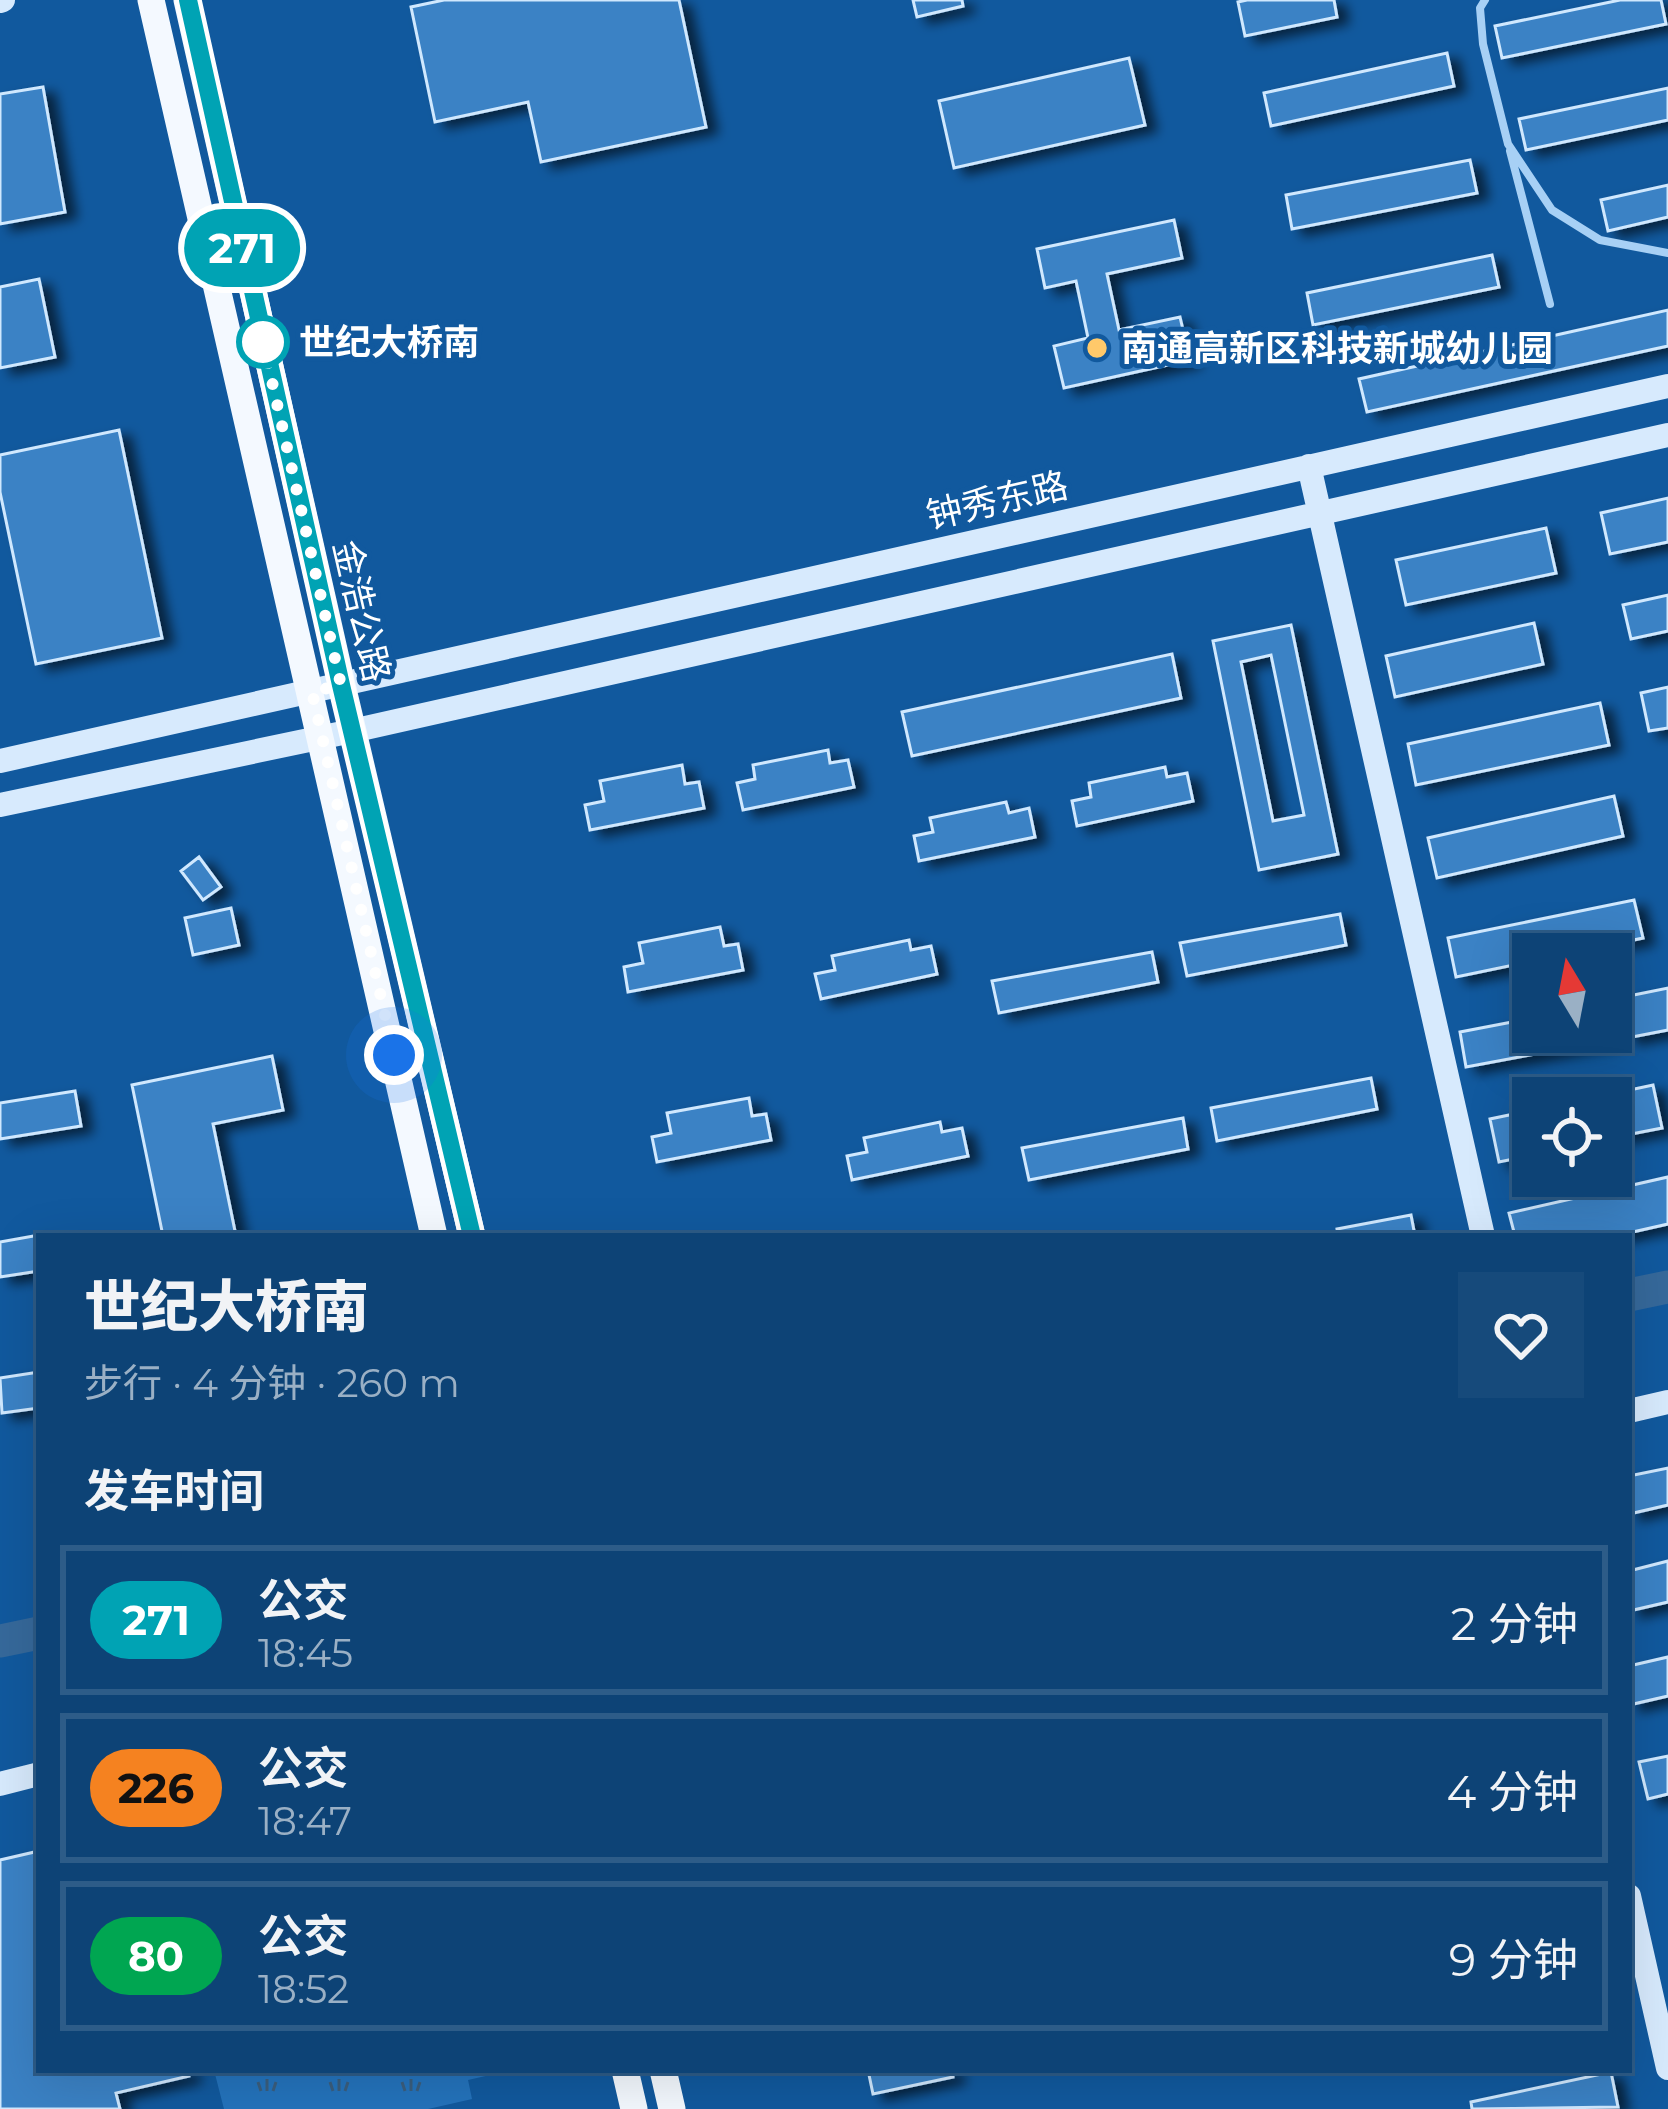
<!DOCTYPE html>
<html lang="zh">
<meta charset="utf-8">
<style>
:root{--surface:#0d4376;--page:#164a7b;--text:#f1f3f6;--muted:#9ab0c5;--line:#2d5c88}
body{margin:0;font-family:Montserrat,"Noto Sans SC",sans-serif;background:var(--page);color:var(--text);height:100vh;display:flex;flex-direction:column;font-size:45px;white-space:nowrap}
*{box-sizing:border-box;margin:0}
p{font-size:39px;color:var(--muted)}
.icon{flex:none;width:66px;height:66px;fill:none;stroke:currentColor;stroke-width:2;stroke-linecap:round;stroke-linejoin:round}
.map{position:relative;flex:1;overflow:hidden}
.details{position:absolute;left:36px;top:1233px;width:1596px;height:840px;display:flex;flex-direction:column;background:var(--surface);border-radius:0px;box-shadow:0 12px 48px #0002,0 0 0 3px var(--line)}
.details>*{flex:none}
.badge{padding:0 24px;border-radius:39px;font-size:42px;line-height:78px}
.needle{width:78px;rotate:350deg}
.buttons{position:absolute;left:1512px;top:933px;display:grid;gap:24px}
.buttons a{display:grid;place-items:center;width:120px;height:120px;border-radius:0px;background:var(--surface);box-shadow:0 12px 48px #0002,0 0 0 3px var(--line);font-size:60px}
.you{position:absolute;width:60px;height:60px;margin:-30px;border:9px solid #fff;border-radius:50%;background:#1a73e8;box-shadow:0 0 0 18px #1a73e833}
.map>.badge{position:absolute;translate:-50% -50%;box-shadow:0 0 0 6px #fff}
h2{padding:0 48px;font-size:45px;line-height:108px}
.round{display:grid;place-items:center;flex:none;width:126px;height:126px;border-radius:0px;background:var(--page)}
.overview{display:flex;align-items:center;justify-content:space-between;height:204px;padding:0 48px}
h1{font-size:57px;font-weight:800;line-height:90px}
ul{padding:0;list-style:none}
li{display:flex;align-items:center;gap:36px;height:150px;margin:0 24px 18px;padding:0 24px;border:6px solid var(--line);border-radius:0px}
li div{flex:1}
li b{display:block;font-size:45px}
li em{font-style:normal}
li .badge{min-width:132px;font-weight:700;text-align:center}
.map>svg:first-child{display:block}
</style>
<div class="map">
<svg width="1668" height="2109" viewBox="0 0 1668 2109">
<defs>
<pattern id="grass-tufts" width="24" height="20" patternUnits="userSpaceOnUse" patternTransform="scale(3)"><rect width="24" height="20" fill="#2473bc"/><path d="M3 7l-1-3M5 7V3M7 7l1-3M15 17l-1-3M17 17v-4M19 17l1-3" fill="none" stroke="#3a5e7e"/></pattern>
<filter id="shadow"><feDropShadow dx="11" dy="6" stdDeviation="6" flood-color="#0009"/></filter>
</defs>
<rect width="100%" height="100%" fill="#11599e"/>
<path fill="url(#grass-tufts)" d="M 214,2070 L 502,2070 L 503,2072 L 468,2080 L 472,2099 L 428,2109 L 224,2109 Z"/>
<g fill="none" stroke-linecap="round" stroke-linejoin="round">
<path stroke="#36699b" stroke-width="33" d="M 1629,1295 L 1668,1287
M 0,1641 L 39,1633"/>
</g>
<path fill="#3a82c5" stroke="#d0e8fe" stroke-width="3" fill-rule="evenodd" filter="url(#shadow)" d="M 444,0 L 679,0 L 706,127 L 541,162 L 528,102 L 435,122 L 411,7 Z
M 913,0 L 962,0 L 963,6 L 917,17 Z
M 1247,0 L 1334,0 L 1337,17 L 1245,36 L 1238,2 Z
M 1620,0 L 1661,0 L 1666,24 L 1502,58 L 1495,26 Z
M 1447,53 L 1454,86 L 1271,126 L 1264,93 Z
M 1129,58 L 1145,125 L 954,168 L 939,101 Z
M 43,87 L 65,212 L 0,224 L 0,94 Z
M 1668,88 L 1668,120 L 1526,150 L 1519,119 Z
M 1470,160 L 1477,193 L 1292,229 L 1286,195 Z
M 1668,185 L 1668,217 L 1608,231 L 1601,200 Z
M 1174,220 L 1182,258 L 1107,274 L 1119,330 L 1180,317 L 1190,360 L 1064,388 L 1054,346 L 1088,338 L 1076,281 L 1045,288 L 1037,249 Z
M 1492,255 L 1499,287 L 1313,325 L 1307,293 Z
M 39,279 L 55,357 L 0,368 L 0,287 Z
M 1668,310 L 1668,346 L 1367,412 L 1359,379 Z
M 119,430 L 162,638 L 36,664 L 0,492 L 0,455 Z
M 1668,498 L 1668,542 L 1610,554 L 1601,513 Z
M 1546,528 L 1556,573 L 1406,605 L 1396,560 Z
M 1668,595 L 1668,631 L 1631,639 L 1623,605 Z
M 1534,623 L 1543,664 L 1395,697 L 1386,656 Z
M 1291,625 L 1338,854 L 1259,870 L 1213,641 ZM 1271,655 L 1304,815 L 1273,821 L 1241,662 Z
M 1172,654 L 1181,698 L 912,756 L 902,712 Z
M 1668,687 L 1668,728 L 1649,731 L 1641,693 Z
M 1600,703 L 1609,745 L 1416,785 L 1408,744 Z
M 828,750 L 830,763 L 848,760 L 854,787 L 743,810 L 737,783 L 755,779 L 753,765 Z
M 682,765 L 685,784 L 699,782 L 704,808 L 590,830 L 585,805 L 604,801 L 600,781 Z
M 1165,767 L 1167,777 L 1187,773 L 1193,801 L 1077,826 L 1072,801 L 1091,797 L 1089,783 Z
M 1614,796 L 1623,836 L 1437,878 L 1428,838 Z
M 1006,802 L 1009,813 L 1029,808 L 1035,837 L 919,861 L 914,836 L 933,832 L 930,818 Z
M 199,857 L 221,887 L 203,900 L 181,871 Z
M 1634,900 L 1643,938 L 1567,954 L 1533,954 L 1533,961 L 1456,977 L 1448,938 Z
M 231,908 L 239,945 L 193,955 L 185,918 Z
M 1340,914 L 1346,945 L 1187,976 L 1180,943 Z
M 720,927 L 724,946 L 738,944 L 743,970 L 628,992 L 624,967 L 643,963 L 639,943 Z
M 909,940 L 911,950 L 931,946 L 937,974 L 821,999 L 815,974 L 835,970 L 832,956 Z
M 1152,952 L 1158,982 L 999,1013 L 992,981 Z
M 1668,988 L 1668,1030 L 1627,1038 L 1619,998 Z
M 1533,1018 L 1533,1032 L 1610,1032 L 1610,1040 L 1466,1067 L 1460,1032 Z
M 272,1056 L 283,1110 L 213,1124 L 236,1236 L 163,1236 L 132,1085 Z
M 1371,1078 L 1377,1109 L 1217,1141 L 1211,1108 Z
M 1653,1085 L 1662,1128 L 1611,1138 L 1611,1094 Z
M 75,1091 L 81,1126 L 0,1139 L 0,1103 Z
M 749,1098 L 752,1116 L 766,1114 L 771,1140 L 657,1162 L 652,1137 L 671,1133 L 667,1113 Z
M 1533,1110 L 1533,1155 L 1499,1162 L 1490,1119 Z
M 1183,1118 L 1188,1149 L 1029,1180 L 1022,1148 Z
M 940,1122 L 942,1132 L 962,1128 L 968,1156 L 852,1180 L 847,1156 L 867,1152 L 864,1138 Z
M 1668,1177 L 1668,1224 L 1615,1236 L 1515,1236 L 1509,1213 Z
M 1411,1215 L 1415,1236 L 1338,1236 L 1337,1229 Z
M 39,1235 L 39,1271 L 0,1277 L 0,1242 Z
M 39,1372 L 39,1408 L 2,1413 L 0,1378 Z
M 1668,1468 L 1668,1505 L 1629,1514 L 1629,1476 Z
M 1668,1561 L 1668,1602 L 1629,1611 L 1629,1571 Z
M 1668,1657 L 1668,1696 L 1629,1705 L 1629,1666 Z
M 1668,1756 L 1668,1794 L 1648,1799 L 1639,1762 Z
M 39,1851 L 39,2070 L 189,2070 L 189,2076 L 116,2093 L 120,2109 L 0,2109 L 0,1860 Z
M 868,2070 L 953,2070 L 953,2077 L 873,2094 Z
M 1611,2072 L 1618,2107 L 1472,2109 L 1471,2102 Z"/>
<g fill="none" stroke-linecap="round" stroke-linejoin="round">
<path stroke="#a7d0f5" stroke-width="8" d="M 1485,0 L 1480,8 L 1483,44 L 1508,144 L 1552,210 L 1600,240 L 1668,253
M 1510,151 L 1550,304"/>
<path stroke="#d7eafd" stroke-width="24" d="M 0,1 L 3,0
M 1309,466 L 1483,1236
M 0,761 L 1668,386
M 0,805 L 352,731 L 1668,435
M 1629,1411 L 1668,1402
M 0,1784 L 39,1774
M 1629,1896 L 1668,2068"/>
<path stroke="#f4f9ff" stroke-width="27" d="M 151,0 L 434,1236
M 187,0 L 342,685 L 472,1236
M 625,2070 L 634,2109
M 663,2070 L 672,2109"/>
</g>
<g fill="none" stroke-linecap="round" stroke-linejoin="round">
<defs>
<path id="line" d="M 188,0 L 341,685 L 472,1236"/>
</defs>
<use href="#line" stroke="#fff" stroke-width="27"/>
<use href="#line" stroke="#00a3b4" stroke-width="18"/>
<path stroke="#fff" stroke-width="12" stroke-dasharray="0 21.6" d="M 263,342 L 341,685 L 312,692 L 394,1055"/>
</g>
<circle fill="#fff" stroke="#00a3b4" stroke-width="6" cx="263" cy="342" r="24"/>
<circle fill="#ffc96a" stroke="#11599e" stroke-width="4.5" cx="1097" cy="348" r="12"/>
<g text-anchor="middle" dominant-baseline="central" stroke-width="10" stroke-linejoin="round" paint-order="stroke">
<g font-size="36" font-weight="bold" fill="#fff" stroke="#11599e" text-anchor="start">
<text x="299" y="342">世纪大桥南</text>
</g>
<g font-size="36" font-weight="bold" fill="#fff" stroke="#11599e" text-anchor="start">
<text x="1121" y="348">南通高新区科技新城幼儿园</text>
</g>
<g font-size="36" fill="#fff" stroke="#11599e">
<text transform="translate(997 500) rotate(-13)">钟秀东路</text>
<text transform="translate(362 611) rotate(77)">金浩公路</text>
</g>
</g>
</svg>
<div class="buttons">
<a><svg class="needle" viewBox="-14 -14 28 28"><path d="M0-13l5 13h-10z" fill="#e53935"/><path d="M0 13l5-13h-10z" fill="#9ab0c5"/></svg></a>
<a><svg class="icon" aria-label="locate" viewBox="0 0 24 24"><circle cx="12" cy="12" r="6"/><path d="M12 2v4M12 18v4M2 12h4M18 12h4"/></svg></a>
</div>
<div class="you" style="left:394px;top:1055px"></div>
<b class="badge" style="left:242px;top:248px;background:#00a3b4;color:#fff">271</b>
<section class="details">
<div class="overview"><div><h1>世纪大桥南</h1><p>步行 · 4 分钟 · 260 m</p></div><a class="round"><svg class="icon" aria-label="heart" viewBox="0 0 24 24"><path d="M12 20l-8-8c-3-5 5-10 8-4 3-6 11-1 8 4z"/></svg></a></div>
<h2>发车时间</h2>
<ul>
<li><span class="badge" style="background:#00a3b4;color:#fff">271</span><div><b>公交</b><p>18:45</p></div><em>2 分钟</em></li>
<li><span class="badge" style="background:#f58220;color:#111">226</span><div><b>公交</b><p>18:47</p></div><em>4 分钟</em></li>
<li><span class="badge" style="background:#00a651;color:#fff">80</span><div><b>公交</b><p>18:52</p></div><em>9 分钟</em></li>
</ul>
</section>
</div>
